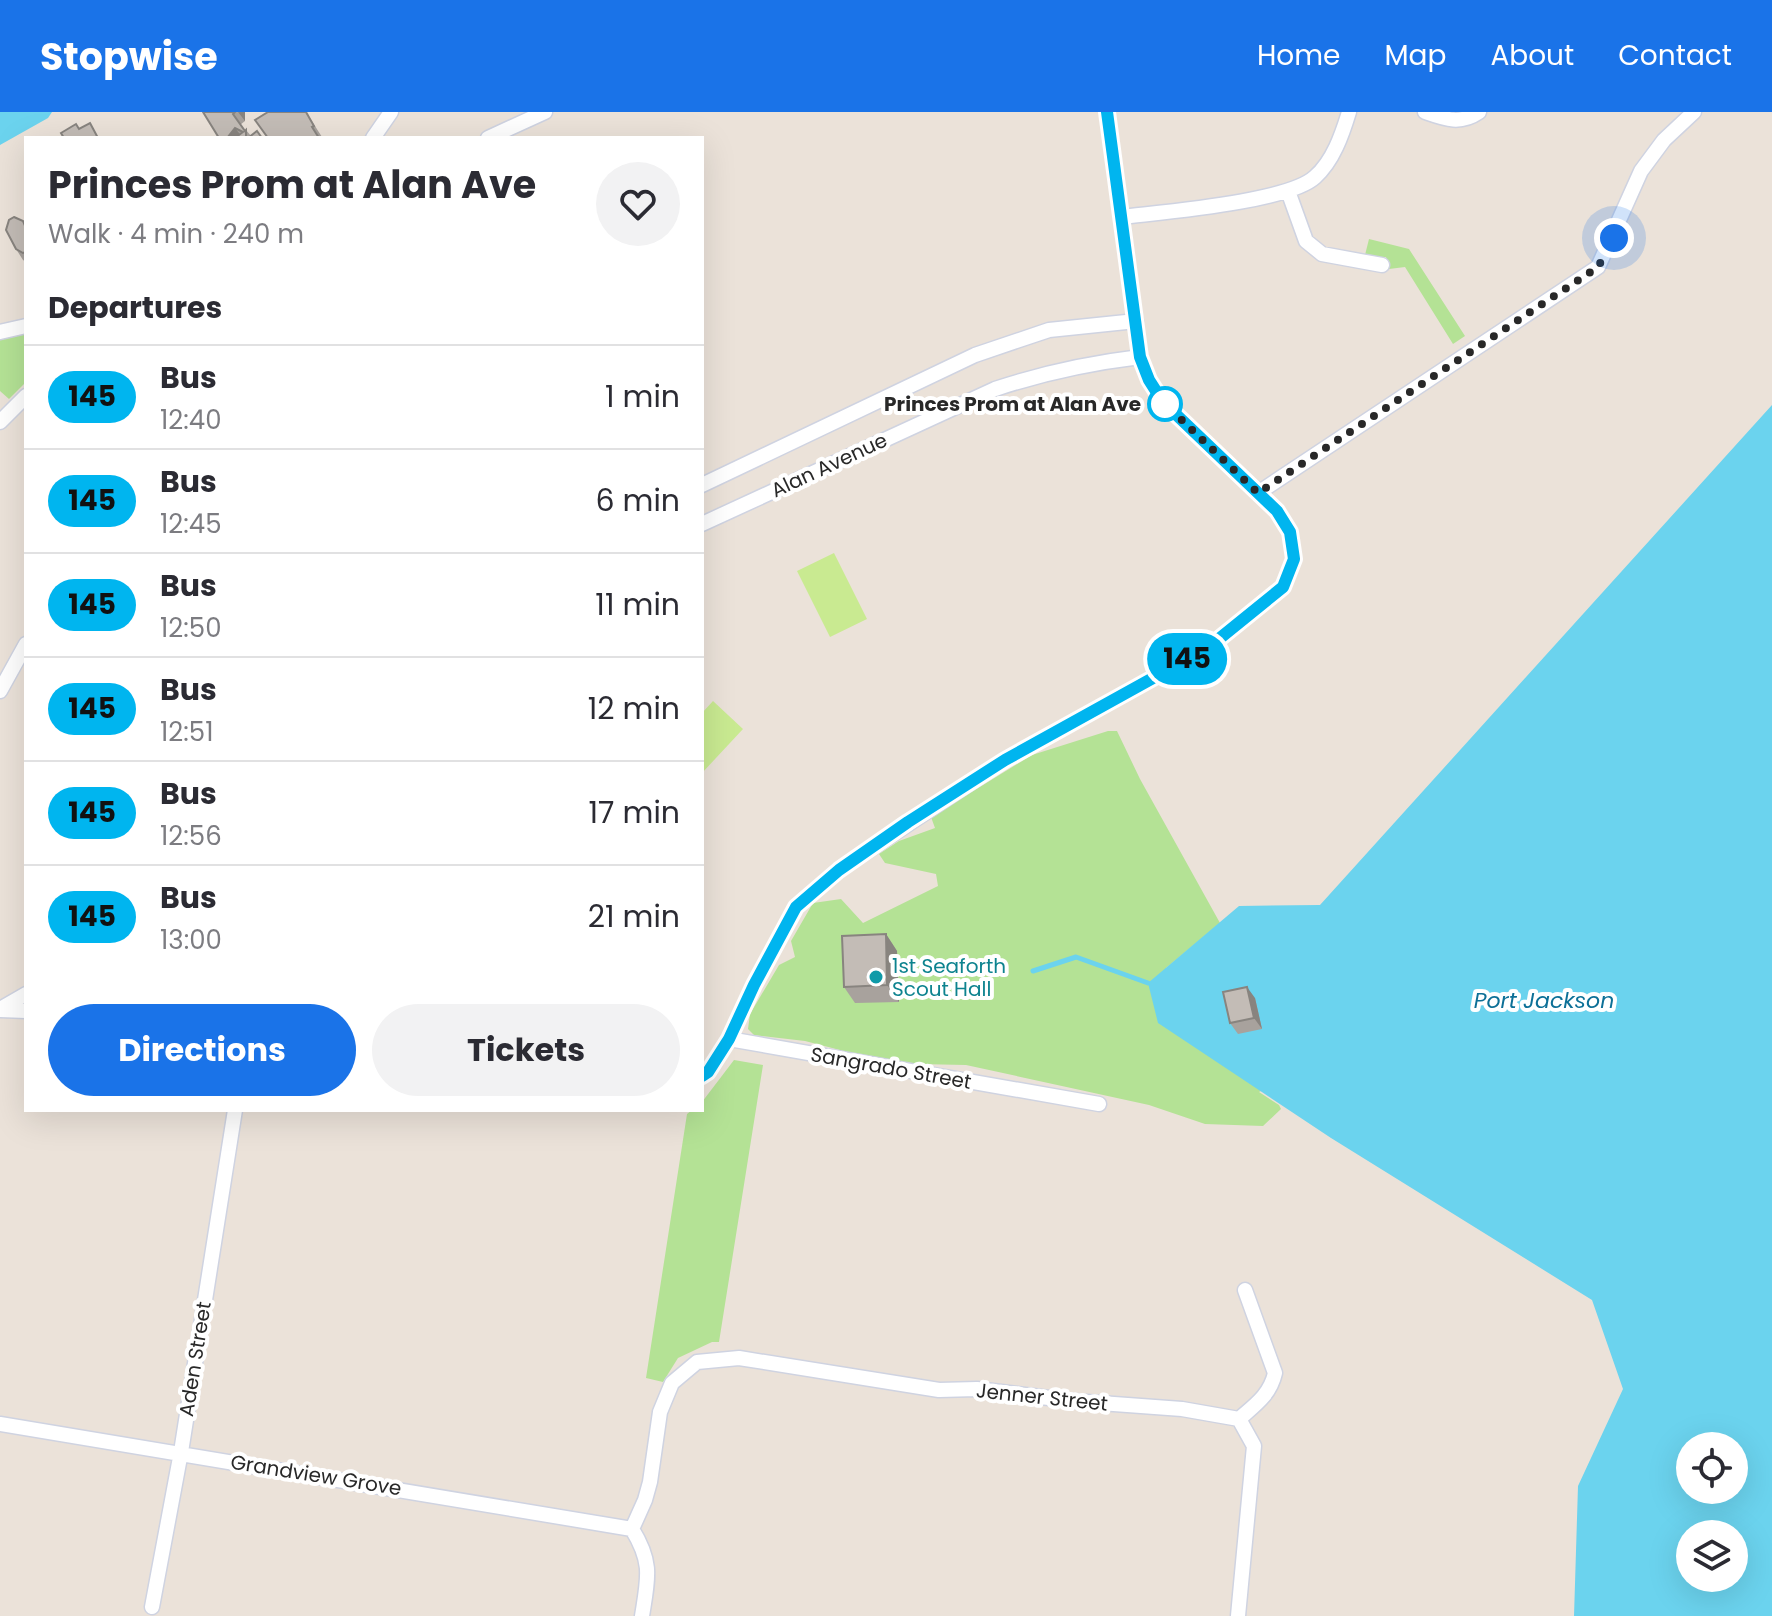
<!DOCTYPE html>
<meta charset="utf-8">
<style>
:root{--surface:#fff;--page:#f2f2f3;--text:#2b2b33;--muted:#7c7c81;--line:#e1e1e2;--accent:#1a73e8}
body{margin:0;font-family:Poppins,sans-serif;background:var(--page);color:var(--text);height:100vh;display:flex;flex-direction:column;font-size:30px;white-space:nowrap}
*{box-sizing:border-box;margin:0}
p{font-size:26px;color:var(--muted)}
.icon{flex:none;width:44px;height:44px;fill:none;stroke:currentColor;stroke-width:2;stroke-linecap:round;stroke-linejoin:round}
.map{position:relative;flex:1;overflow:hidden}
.sheet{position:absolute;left:24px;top:24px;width:680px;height:976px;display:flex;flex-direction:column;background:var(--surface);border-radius:0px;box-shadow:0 8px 32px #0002}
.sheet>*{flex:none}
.badge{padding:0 16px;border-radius:26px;font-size:28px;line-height:52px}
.controls{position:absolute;left:1676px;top:1320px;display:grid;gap:16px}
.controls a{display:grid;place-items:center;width:72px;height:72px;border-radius:50%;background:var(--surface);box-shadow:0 8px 32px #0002;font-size:40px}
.you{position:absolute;width:40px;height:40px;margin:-20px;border:6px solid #fff;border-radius:50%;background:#1a73e8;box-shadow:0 0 0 12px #1a73e833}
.map>.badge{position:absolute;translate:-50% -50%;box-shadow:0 0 0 4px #fff}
h2{padding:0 24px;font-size:30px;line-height:72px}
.round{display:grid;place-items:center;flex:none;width:84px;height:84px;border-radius:42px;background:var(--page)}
.overview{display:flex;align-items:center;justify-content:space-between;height:136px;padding:0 24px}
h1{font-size:38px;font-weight:700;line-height:60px}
.button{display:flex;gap:16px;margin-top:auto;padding:16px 24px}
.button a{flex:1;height:92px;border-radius:48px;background:var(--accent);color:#fff;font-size:32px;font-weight:700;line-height:92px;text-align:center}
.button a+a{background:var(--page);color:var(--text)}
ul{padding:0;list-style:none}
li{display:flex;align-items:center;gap:24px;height:104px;padding:0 24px;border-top:2px solid var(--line)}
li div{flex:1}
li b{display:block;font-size:30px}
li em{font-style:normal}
li .badge{min-width:88px;font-weight:700;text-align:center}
header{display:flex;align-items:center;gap:48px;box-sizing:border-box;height:112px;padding:0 40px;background:var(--accent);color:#fff}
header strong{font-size:38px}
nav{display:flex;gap:44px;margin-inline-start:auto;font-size:28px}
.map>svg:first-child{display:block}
</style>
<header>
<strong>Stopwise</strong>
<nav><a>Home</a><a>Map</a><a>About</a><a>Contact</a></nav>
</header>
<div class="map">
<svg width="1772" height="1504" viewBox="0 0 1772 1504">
<rect width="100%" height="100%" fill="#ebe2d9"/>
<path fill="#b4e295" d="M 1369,127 L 1409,137 L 1465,224 L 1453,232 L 1405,155 L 1389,157 L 1386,145 L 1364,147 Z
M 26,220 L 26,270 L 9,287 L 0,279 L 0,226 Z
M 1108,619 L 1117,619 L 1140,667 L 1220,811 L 1166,856 L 1263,978 L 1259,980 L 1279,993 L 1281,997 L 1263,1014 L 1205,1012 L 1149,993 L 966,953 L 918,952 L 867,945 L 805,929 L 754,923 L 748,917 L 750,902 L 779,853 L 795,845 L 791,829 L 813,791 L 841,787 L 863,811 L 938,774 L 936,762 L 885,751 L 879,742 L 899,729 L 935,716 L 931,705 L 1032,643 Z
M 734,948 L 763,953 L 719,1230 L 712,1230 L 678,1246 L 663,1270 L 646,1266 L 687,1002 L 692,998 L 702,998 L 702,990 Z"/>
<path fill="#c9ea91" d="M 834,441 L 867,507 L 830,525 L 797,459 Z
M 713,589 L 743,617 L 702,661 L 702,601 Z"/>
<path fill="#6bd3ee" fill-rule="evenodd" d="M 0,0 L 52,0 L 48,6 L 0,33 Z
M 1772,293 L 1772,1504 L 1574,1504 L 1578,1374 L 1623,1277 L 1592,1188 L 1331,1026 L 1158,911 L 1148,871 L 1239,794 L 1320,793 ZM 1690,1334 L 1734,1334 L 1734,1378 L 1690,1378 ZM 1690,1422 L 1734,1422 L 1734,1466 L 1690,1466 Z"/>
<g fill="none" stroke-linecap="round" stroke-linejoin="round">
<path stroke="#6bd3ee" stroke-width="5" d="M 1033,859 L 1076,845 L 1148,871"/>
<defs>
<path id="minor" d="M 1425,0 C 1445,7 1460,13 1479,0
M 373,26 L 391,0
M 488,26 L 545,0
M 1288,79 L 1306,129 L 1322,142 L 1382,153
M 1122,105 C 1162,100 1288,90 1315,65 C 1333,49 1342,23 1349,0
M 0,220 L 26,214
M 0,310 L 26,284
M 702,373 L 975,243 L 1049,218 L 1136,209
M 1258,381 L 1598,155 L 1641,59 L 1664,28 L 1694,0
M 702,412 L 995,277 C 1043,261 1090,251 1140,245
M 0,579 L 26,532
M 0,897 L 26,882
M 0,898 L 26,899
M 729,927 L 1099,992
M 702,964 L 708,960 L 729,927 L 754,873 L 796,795 L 839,758 L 1005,648 L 1209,535 L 1283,475 L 1294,447 L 1290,420 L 1277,399 L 1163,290 L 1149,268 L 1140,245 L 1107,0
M 1239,1307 C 1255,1293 1270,1283 1275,1261 L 1245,1178
M 0,1312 L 632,1417
M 152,1495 L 181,1340 L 235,998
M 642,1504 C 648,1466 653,1451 632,1417 L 645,1388 L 650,1370 L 660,1300 L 672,1271 L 697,1250 L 739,1246 L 939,1278 L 977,1277 L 1073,1289 L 1182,1297 L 1239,1307
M 1238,1504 L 1254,1334 L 1239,1307"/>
</defs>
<use href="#minor" stroke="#cfd3e1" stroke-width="17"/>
<use href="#minor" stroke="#fff" stroke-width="14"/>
</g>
<path fill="#a8a29d" d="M 203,0 L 245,0 L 245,9 L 240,13 L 245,19 L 246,18 L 251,24 L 257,19 L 262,26 L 219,26 Z
M 268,0 L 306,0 L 322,25 L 320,26 L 268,26 Z
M 23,109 L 26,114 L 26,150 L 23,148 L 16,137 Z
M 886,822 L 897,839 L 899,890 L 855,891 L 844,875 Z
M 1255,886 L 1262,917 L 1238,922 L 1230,911 Z"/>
<path fill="#88847f" d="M 238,0 L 245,0 L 245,9 Z
M 235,16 L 243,26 L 227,26 Z
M 886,822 L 897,839 L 899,890 L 887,873 Z
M 1247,875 L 1255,886 L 1262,917 L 1254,906 Z"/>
<path fill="#c3bcb6" stroke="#88847f" stroke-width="2" d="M 203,0 L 235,0 L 233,2 L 245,19 L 246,18 L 246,26 L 235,26 L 243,20 L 235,16 L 227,26 L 219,26 Z
M 268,0 L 306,0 L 314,14 L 312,15 L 319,26 L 268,26 L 255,8 Z
M 90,11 L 98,26 L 64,26 L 61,21 L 76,12 L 79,17 Z
M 257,19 L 262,26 L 248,26 Z
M 14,105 L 23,109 L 26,116 L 26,140 L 23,141 L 16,137 L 6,118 L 9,108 Z
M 886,822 L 887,873 L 844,875 L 842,824 Z
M 1247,875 L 1254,906 L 1230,911 L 1223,880 Z"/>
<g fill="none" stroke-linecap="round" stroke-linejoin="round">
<defs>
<path id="line" d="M 702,964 L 708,960 L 729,927 L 754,873 L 796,795 L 839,758 L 908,710 L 1005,648 L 1209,535 L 1283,475 L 1294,447 L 1290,420 L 1277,399 L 1163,290 L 1149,268 L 1140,245 L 1107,0"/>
</defs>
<use href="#line" stroke="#fff" stroke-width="18"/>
<use href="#line" stroke="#00b5ef" stroke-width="12"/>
<path stroke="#282828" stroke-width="8" stroke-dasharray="0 14.4" d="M 1165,292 L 1163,290 L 1258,381 L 1598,155 L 1614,126"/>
</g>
<circle fill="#fff" stroke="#00b5ef" stroke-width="4" cx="1165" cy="292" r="16"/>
<circle fill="#0f9aa8" stroke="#fff" stroke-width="3" cx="876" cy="865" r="8"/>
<g text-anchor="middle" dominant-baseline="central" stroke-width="8" stroke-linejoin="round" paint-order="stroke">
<g font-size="20" font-weight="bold" fill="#282828" stroke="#fff" text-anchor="end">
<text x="1141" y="292">Princes Prom at Alan Ave</text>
</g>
<g font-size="20" fill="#282828" stroke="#fff">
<text transform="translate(829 353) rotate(-25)">Alan Avenue</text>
<text transform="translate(891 956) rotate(10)">Sangrado Street</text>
<text transform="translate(195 1247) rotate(-81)">Aden Street</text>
<text transform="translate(1042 1285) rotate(6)">Jenner Street</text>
<text transform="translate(316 1363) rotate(9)">Grandview Grove</text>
</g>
<g font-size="20" fill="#0d838f" stroke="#fff" text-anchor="start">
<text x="892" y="854">1st Seaforth<tspan x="892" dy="23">Scout Hall</tspan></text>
</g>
<g font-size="22" font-style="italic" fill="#0d7097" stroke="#fff">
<text x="1544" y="888">Port Jackson</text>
</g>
</g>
</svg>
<div class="controls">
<a><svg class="icon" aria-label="locate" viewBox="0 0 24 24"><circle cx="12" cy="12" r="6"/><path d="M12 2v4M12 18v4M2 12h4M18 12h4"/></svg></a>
<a><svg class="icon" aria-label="layers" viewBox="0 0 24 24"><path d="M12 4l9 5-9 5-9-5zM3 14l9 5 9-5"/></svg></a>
</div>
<div class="you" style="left:1614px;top:126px"></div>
<b class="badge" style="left:1187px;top:547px;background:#00b5ef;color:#111">145</b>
<section class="sheet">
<div class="overview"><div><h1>Princes Prom at Alan Ave</h1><p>Walk · 4 min · 240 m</p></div><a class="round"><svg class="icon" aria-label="heart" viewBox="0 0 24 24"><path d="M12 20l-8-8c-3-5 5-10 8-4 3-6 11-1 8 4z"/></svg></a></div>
<h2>Departures</h2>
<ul>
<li><span class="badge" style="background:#00b5ef;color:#111">145</span><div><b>Bus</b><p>12:40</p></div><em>1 min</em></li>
<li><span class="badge" style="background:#00b5ef;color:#111">145</span><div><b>Bus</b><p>12:45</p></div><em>6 min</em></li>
<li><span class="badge" style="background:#00b5ef;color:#111">145</span><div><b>Bus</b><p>12:50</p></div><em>11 min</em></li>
<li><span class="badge" style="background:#00b5ef;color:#111">145</span><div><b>Bus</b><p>12:51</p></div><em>12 min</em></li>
<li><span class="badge" style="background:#00b5ef;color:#111">145</span><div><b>Bus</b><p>12:56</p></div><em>17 min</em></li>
<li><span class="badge" style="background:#00b5ef;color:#111">145</span><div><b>Bus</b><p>13:00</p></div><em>21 min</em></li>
</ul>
<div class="button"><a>Directions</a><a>Tickets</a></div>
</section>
</div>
